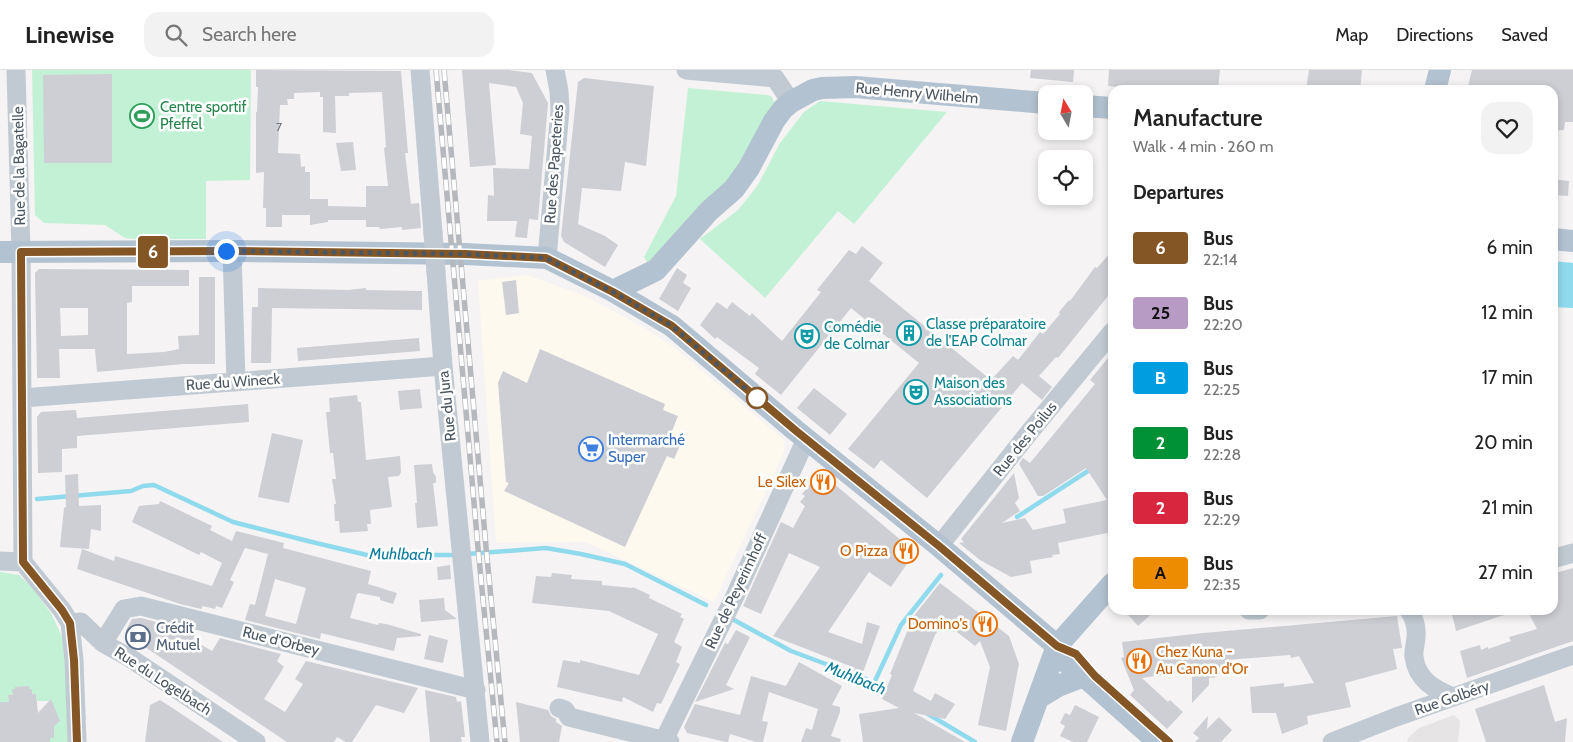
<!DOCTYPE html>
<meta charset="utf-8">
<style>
:root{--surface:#fff;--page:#f2f2f2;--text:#222;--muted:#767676;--line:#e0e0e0}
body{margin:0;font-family:Cabin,sans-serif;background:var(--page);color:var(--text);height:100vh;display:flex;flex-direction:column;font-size:19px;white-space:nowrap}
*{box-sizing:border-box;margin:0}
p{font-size:16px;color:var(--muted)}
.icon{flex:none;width:28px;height:28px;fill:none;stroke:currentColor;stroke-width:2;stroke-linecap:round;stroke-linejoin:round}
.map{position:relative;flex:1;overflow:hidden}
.sheet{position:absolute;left:1108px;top:15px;width:450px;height:530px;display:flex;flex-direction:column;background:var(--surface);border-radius:15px;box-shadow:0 2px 8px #0003}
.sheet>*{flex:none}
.badge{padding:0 10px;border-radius:4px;font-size:18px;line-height:32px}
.needle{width:32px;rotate:350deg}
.buttons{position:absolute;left:1038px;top:15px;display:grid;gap:10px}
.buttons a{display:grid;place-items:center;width:55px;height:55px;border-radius:10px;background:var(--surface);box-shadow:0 2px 8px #0003;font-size:25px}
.you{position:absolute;width:25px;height:25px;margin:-12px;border:4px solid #fff;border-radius:50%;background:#1a73e8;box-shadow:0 0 0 8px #1a73e833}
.map>.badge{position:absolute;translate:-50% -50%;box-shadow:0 0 0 2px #fff}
h2{padding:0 25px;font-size:19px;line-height:45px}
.round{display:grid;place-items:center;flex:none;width:52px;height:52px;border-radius:15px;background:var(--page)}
.headline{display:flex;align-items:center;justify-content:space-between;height:85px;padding:0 25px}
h1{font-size:24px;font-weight:600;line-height:38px}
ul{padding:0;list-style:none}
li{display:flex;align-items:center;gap:15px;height:65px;padding:0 25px}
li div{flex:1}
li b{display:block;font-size:19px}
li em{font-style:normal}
li .badge{min-width:55px;font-weight:700;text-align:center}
header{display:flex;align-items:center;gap:30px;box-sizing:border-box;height:70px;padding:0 25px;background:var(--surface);border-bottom:1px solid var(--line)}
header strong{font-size:24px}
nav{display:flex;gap:28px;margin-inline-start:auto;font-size:18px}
.search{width:350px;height:45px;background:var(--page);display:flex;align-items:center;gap:12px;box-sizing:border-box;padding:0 18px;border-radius:15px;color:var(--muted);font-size:19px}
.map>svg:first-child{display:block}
</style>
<header>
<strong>Linewise</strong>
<div class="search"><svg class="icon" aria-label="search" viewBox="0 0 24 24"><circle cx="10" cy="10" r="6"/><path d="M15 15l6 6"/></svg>Search here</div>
<nav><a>Map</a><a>Directions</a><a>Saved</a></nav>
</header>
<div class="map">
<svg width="1573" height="672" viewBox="0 0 1573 672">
<rect width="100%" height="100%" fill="#f5f3f3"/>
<path fill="#fdf9ef" d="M 527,205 L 588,227 L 646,259 L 675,278 L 783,369 L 785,380 L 714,532 L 586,472 L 496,473 L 478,211 Z"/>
<path fill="#e6e4e5" d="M 1454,645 L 1460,651 L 1458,672 L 1407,672 L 1408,668 L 1419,658 Z"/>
<path fill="#c3f1d5" d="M 32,0 L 251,0 L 250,110 L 206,111 L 206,169 L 134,169 L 125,168 L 105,155 L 44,153 L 35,145 Z
M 688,18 L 767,25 L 771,26 L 775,33 L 729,111 L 648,193 L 644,187 L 676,126 Z
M 820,31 L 947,42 L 854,154 L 838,141 L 765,228 L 700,169 L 738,140 L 758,115 L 780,73 L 804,42 Z
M 0,502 L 19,505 L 32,517 L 52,545 L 63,569 L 66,592 L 68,672 L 50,672 L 50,668 L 54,667 L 49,656 L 58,653 L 49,632 L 51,629 L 49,631 L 37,631 L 36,624 L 29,624 L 32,619 L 29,619 L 29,616 L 17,619 L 17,617 L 15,617 L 16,625 L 8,625 L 9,632 L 0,632 Z"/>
<path fill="#90daee" d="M 1553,191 L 1573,193 L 1573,238 L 1553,237 Z"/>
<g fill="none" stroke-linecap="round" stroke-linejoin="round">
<path stroke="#90daee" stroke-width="4.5" d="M 37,429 L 131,421 L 143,416 L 154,415 L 233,452 L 316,473 L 367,485 L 457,485
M 1017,447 L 1091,399
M 467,484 L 546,478 L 581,484 L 625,494 L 706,535
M 734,550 L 791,581 L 866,609 L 890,621
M 874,613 L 901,555 L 941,505
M 928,644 L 975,672"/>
</g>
<path fill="#cdcfd5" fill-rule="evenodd" d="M 256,0 L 401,1 L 408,83 L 405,83 L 411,134 L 419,133 L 421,158 L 402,160 L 402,157 L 380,159 L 379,157 L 366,157 L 366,150 L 328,150 L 328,152 L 310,155 L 310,145 L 282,145 L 282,157 L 266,157 L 266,138 L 263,138 L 264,102 L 256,103 L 256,42 L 257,42 L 258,17 L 256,17 ZM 320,22 L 320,27 L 323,27 L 323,62 L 336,63 L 335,26 L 349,26 L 349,23 L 382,22 L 386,77 L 384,78 L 388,116 L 366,116 L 366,137 L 328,136 L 328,129 L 310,129 L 310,102 L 305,102 L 305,96 L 301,97 L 300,84 L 278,83 L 280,35 L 288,35 L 287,29 L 294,29 L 294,23 Z
M 462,0 L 508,0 L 532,3 L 548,33 L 538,150 L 529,149 L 527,168 L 515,167 L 517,151 L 487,151 L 488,125 L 494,126 L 493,98 L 529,99 L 532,66 L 520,64 L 523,33 L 516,17 L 489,13 L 496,95 L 470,97 Z
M 1031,0 L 1074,0 L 1073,12 L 1030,8 Z
M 1109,0 L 1220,0 L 1218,20 L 1150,20 L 1108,16 Z
M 1309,0 L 1362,0 L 1360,20 L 1306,20 Z
M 1472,0 L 1573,0 L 1573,52 L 1565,52 L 1564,60 L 1552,61 L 1552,20 L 1495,20 L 1468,16 Z
M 112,4 L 112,93 L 44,93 L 43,5 Z
M 584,8 L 654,16 L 646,96 L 625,92 L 621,121 L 582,118 L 578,154 L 605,166 L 618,175 L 605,197 L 564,172 L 561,166 L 578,12 Z
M 353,72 L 356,100 L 341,101 L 336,73 Z
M 1552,109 L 1569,111 L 1568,126 L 1552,125 Z
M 862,176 L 883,193 L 869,211 L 991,310 L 1013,286 L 1018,290 L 1040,262 L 1043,264 L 1060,244 L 1059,242 L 1069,230 L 1070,231 L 1095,197 L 1097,198 L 1112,181 L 1112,221 L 1058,288 L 1056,287 L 1039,306 L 1052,317 L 1042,330 L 1022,313 L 927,428 L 881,390 L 874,399 L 848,379 L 919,293 L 851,238 L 781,325 L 755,304 L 759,298 L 717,267 L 715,269 L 700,255 L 717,232 L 727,239 L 732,232 L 750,246 L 752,243 L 782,271 L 821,222 L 817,220 L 849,180 L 856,184 Z
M 677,198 L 687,205 L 683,213 L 691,218 L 678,241 L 659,229 Z
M 39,199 L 189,200 L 189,216 L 132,216 L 132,232 L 127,233 L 127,284 L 164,282 L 179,279 L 178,266 L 199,265 L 199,207 L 215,207 L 215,294 L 183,294 L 97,302 L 95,279 L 59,279 L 60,308 L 37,308 L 35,203 ZM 60,238 L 88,238 L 88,265 L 61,266 Z
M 516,210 L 519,243 L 506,245 L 502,212 Z
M 258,218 L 348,220 L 366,218 L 366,220 L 422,221 L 422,240 L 272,238 L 271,293 L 251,293 L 252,237 L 258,237 Z
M 419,268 L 420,281 L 298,291 L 297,278 Z
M 540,279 L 665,334 L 663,340 L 678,346 L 670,366 L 681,373 L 674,389 L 667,386 L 625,477 L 504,421 L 509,413 L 506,412 L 498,313 L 503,301 L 527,313 Z
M 1112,283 L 1112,462 L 1058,473 L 1060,484 L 1052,485 L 1053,487 L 1030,491 L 1032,503 L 1011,507 L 980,490 L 959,473 L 964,472 L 961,469 L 1014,403 L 1019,428 L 1015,433 L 1020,441 L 1002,453 L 1025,448 L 1033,460 L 1066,453 L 1063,439 L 1107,430 L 1086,398 L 1043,426 L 1038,426 L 1019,394 L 1023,388 L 1030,393 L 1095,314 L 1090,310 Z
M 814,318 L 847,344 L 830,365 L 797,338 Z
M 420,319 L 422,338 L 400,340 L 398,321 Z
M 357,325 L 358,332 L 361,332 L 366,390 L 400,386 L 401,402 L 399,406 L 388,407 L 392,437 L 370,440 L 371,454 L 367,454 L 368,461 L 340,463 L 339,451 L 335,451 L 334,434 L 336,434 L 332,409 L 336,409 L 333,383 L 330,383 L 326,342 L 330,342 L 329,328 Z
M 248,334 L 249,352 L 77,366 L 77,378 L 62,379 L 62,402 L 38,403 L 37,347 L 41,342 L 76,340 L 77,348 Z
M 272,363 L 303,370 L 289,433 L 258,427 Z
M 432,394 L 433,402 L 436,407 L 436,413 L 433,413 L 438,456 L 417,458 L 415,433 L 417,433 L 414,395 Z
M 820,402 L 915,482 L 891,517 L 869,502 L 828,562 L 862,574 L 867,552 L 880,556 L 862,605 L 854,603 L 855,598 L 773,566 L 820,497 L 789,483 L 761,544 L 743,536 L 781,452 L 793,458 L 805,436 L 800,432 L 805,426 L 802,424 Z
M 78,404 L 79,436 L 101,435 L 101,461 L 91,459 L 89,479 L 60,477 L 64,438 L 66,437 L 65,405 Z
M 160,431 L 212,456 L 210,460 L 232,471 L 236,461 L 284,473 L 283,478 L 371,501 L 368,514 L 397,523 L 393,534 L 380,530 L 380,527 L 359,523 L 357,524 L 350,548 L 378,555 L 379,553 L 386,554 L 421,564 L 421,566 L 397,568 L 394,581 L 321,563 L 320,569 L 245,550 L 250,534 L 255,535 L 268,484 L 245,478 L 230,510 L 234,512 L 222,538 L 216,536 L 215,539 L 203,536 L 201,539 L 180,534 L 77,499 L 82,479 L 114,491 L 115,486 L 212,516 L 222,493 L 201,482 L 199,485 L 132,452 L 139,436 L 159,434 ZM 275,509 L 306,518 L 296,554 L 265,546 Z
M 450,495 L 451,509 L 438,510 L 437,497 Z
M 1573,498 L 1573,571 L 1467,608 L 1460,581 L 1480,575 L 1481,580 L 1488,577 L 1488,579 L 1511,571 L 1509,567 L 1537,559 L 1527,540 L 1552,540 L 1552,504 Z
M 552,503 L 572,505 L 571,509 L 602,511 L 602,515 L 632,518 L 633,517 L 650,525 L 649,528 L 682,544 L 680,547 L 684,549 L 674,572 L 682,577 L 676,592 L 680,594 L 661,634 L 657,633 L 653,642 L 623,627 L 622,632 L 557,617 L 563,590 L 580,593 L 580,590 L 639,605 L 658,564 L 609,541 L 532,533 L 536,506 L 551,507 Z
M 940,513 L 1009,566 L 1019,594 L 1006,661 L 978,655 L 990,597 L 980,571 L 975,576 L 944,552 L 935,565 L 913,621 L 931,631 L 935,623 L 955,634 L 945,649 L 914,643 L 965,672 L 863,672 L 859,644 L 899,638 L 882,629 L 892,605 L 890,604 L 913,547 Z
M 444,528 L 445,540 L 457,549 L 421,552 L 419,530 Z
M 1124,540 L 1156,540 L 1138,556 Z
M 1451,540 L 1513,540 L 1513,542 L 1456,561 Z
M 1397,546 L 1402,578 L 1393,579 L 1397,599 L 1345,613 L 1351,637 L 1307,646 L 1308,654 L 1282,664 L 1276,643 L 1252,643 L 1250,617 L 1284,613 L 1284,617 L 1314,613 L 1299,586 L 1291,588 L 1290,585 L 1225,590 L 1226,598 L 1217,607 L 1209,608 L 1209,615 L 1192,633 L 1192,605 L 1196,600 L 1142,608 L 1168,632 L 1170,630 L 1183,642 L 1167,659 L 1130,625 L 1134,620 L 1121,588 L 1124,587 L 1122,572 L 1203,563 Z
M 141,548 L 196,562 L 193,570 L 212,581 L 220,568 L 281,584 L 277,591 L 284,597 L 264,629 L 285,642 L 303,614 L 295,609 L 306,591 L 418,618 L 404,643 L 376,635 L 352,672 L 346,672 L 337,667 L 334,672 L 287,672 L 127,565 L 126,560 L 132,549 Z
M 736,560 L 750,567 L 726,615 L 734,619 L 695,632 L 725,573 L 728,574 Z
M 429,565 L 448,570 L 443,593 L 424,589 Z
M 799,592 L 842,616 L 832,635 L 840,637 L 840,642 L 831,666 L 841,669 L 840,672 L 801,672 L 806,658 L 812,660 L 818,639 L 769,622 L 762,651 L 768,652 L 763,672 L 756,672 L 730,664 L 728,672 L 726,672 L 687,663 L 684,657 L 695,634 L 740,645 L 751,606 L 786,616 Z
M 1544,615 L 1555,652 L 1567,648 L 1565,672 L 1486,672 L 1475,639 Z
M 29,616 L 29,619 L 32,619 L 32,624 L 36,624 L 38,643 L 51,629 L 60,651 L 54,656 L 54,668 L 50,668 L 50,672 L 0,672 L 0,632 L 9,632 L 8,625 L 13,625 L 12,619 L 15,619 L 15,617 Z
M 425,620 L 456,627 L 457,632 L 461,631 L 465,667 L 461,667 L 462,672 L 430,672 Z
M 160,630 L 174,639 L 223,672 L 145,672 L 150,635 Z
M 516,632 L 548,640 L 551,646 L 556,649 L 556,652 L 562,656 L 559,672 L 520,672 Z
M 1075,635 L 1099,647 L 1087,672 L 1073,672 L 1060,666 L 1065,656 L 1060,653 L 1065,643 L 1070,645 Z
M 1208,646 L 1207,659 L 1219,647 L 1232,660 L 1221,672 L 1195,672 L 1199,668 L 1193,663 Z"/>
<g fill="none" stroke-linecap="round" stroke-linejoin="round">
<path stroke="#c1cad2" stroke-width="19" d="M 16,0 L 21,182 L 23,492
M 420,0 L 433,163
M 686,0 L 775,8 L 791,32
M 232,181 L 236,312
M 547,188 L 560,40 L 559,21 L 555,0
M 436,202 L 443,296 L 480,672
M 22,328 L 443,296
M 939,476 L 1028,364 L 1112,262
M 1552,489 L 1573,483
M 0,491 L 23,492
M 23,492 L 62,540 L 70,553 L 74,590 L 77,672
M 1249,540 L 1260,540
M 1409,540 C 1414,548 1417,558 1416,567 C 1416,573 1413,580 1414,587 C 1417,610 1434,619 1453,627
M 70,553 L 81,552 L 103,573 L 130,588 L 256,672
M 103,573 L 124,539 L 141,536 L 476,620
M 559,638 L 565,640 L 569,647 L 670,672
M 663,672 L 735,526 L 806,369
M 1332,672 L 1396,647 L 1573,585"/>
<path stroke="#b3c2d1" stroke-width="22" d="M 1435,20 L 1440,0
M 1084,36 L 1112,38
M 1552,169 L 1573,171
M 0,182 L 232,181 L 465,184 L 547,188 L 613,221 L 672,256 L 795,360 L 939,476 L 1057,576 L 1067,593 L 1084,606 L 1158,672
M 613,221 L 656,200 L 709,141 L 734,119 L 749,98 L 774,51 L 783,39 L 791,32 L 813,20 L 822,18 L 855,17 L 1046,33
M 1038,628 L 1058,616 L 1084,606
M 1022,672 L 1057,576 L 1112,514"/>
<defs>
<path id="rail" d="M 436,0 L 478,478 L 497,672
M 444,0 L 486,477 L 505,672"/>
</defs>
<use href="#rail" stroke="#b5b8bd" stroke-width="5.5"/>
<use href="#rail" stroke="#fff" stroke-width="4" stroke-dasharray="11" stroke-linecap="butt"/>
<path stroke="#c1cad2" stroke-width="19" d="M 433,163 L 436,202"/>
</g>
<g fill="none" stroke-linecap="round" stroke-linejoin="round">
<defs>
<path id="line" d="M 77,672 L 74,590 L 70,553 L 62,540 L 23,492 L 21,182 L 232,181 L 466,184 L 546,188 L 613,222 L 672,256 L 795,360 L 939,476 L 1057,576 L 1076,584 L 1095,606 L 1169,672"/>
</defs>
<use href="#line" stroke="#fff" stroke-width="11"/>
<use href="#line" stroke="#845626" stroke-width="8"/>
<path stroke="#4a5661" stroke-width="5" stroke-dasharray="0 9" d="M 226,181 L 466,184 L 546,188 L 613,222 L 672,256 L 757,328"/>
</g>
<defs>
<symbol id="stadium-ring" viewBox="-11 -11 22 22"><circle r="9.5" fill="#fff" stroke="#2e9e5b" stroke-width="1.5"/><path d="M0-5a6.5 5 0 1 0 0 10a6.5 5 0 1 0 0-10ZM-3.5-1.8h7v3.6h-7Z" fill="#2e9e5b"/></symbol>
<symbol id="building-ring" viewBox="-11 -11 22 22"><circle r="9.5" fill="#fff" stroke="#0f9aa8" stroke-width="1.5"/><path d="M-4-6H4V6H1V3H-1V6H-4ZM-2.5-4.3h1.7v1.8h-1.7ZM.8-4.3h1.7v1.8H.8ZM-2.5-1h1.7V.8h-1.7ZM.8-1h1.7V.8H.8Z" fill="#0f9aa8"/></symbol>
<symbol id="theatre-ring" viewBox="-11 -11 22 22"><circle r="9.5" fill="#fff" stroke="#0f9aa8" stroke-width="1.5"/><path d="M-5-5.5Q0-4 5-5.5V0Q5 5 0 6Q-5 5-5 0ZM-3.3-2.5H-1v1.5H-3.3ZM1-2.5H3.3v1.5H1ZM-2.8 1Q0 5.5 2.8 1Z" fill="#0f9aa8"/></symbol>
<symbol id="supermarket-ring" viewBox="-11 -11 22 22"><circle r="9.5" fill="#fff" stroke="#3f7fe0" stroke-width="1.5"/><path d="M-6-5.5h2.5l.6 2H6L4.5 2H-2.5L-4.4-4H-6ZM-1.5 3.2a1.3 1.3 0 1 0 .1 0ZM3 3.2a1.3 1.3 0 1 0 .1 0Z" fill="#3f7fe0"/></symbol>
<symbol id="restaurant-ring" viewBox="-11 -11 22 22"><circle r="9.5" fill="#fff" stroke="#e8710a" stroke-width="1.5"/><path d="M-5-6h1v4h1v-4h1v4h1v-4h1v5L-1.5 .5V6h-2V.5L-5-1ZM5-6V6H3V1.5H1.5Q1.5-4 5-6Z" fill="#e8710a"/></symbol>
<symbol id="bank-ring" viewBox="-11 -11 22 22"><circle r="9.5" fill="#fff" stroke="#5c6f8a" stroke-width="1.5"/><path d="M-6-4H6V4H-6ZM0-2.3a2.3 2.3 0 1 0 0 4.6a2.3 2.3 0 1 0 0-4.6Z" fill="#5c6f8a"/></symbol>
</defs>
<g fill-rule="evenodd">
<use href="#stadium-ring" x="128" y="32" width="28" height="28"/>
<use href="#building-ring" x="895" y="249" width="28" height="28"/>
<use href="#theatre-ring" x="793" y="252" width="28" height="28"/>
<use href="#theatre-ring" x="902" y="308" width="28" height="28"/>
<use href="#supermarket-ring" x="577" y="365" width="28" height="28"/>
<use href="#restaurant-ring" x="809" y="398" width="28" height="28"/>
<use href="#restaurant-ring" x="892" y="467" width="28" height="28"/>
<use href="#restaurant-ring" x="971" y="540" width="28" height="28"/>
<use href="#bank-ring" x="124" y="553" width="28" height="28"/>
<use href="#restaurant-ring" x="1125" y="577" width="28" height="28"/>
</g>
<circle fill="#fff" stroke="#845626" stroke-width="2.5" cx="757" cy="328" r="10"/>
<g text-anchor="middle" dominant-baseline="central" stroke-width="5" stroke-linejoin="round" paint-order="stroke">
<g font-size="12" fill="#6b747e">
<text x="279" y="56">7</text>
</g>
<g font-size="15" fill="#4a5661" stroke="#fff">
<text transform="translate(917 23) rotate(5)">Rue Henry Wilhelm</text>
<text transform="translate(554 94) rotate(-86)">Rue des Papeteries</text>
<text transform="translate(19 96) rotate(-91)">Rue de la Bagatelle</text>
<text transform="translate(233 312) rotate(-4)">Rue du Wineck</text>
<text transform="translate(447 336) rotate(-96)">Rue du Jura</text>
<text transform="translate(1025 369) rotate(-51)">Rue des Poilus</text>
<text transform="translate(736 521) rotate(-65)">Rue de Peyerimhoff</text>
<text transform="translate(281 571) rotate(14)">Rue d'Orbey</text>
<text transform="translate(163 611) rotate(33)">Rue du Logelbach</text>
<text transform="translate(1452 628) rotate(-19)">Rue Golbéry</text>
</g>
<g font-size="15" fill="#27864d" stroke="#fff" text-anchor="start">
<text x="160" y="37">Centre sportif<tspan x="160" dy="17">Pfeffel</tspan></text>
</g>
<g font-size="15" fill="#0d838f" stroke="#fff" text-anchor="start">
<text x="926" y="254">Classe préparatoire<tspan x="926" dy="17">de l'EAP Colmar</tspan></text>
<text x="824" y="257">Comédie<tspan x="824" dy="17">de Colmar</tspan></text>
<text x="934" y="313">Maison des<tspan x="934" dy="17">Associations</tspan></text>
</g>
<g font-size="15" fill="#366cbe" stroke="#fff" text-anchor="start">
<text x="608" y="370">Intermarché<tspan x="608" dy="17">Super</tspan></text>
</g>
<g font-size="15" fill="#c56008" stroke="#fff" text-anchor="end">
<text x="806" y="412">Le Silex</text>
<text x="888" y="481">O Pizza</text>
<text x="968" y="554">Domino's</text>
<text x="1156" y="582" text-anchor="start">Chez Kuna -<tspan x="1156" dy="17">Au Canon d'Or</tspan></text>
</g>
<g font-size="15" fill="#4e5e75" stroke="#fff" text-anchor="start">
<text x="156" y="558">Crédit<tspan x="156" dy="17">Mutuel</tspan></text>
</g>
<g font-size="16" font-style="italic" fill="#0c7c9b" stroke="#fff">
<text transform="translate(401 484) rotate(1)">Muhlbach</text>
<text transform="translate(856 608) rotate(22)">Muhlbach</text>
</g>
</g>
</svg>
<div class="buttons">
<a><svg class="needle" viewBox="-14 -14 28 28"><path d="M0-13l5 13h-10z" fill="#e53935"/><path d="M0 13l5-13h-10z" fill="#767676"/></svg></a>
<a><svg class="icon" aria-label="locate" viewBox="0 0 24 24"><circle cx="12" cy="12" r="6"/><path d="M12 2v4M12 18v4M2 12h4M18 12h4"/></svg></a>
</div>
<div class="you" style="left:226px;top:181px"></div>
<b class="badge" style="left:153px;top:182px;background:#845626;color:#fff">6</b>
<section class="sheet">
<div class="headline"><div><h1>Manufacture</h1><p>Walk · 4 min · 260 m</p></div><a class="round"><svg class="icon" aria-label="heart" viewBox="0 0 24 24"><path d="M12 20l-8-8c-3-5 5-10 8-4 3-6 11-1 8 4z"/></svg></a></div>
<h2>Departures</h2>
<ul>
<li><span class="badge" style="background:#845626;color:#fff">6</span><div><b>Bus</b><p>22:14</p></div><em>6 min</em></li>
<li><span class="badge" style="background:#b79bc5;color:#111">25</span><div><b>Bus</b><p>22:20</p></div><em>12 min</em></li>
<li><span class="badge" style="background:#009ee0;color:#fff">B</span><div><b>Bus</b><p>22:25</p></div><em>17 min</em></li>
<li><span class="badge" style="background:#009036;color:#fff">2</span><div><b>Bus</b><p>22:28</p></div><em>20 min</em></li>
<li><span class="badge" style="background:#d7263d;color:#fff">2</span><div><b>Bus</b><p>22:29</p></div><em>21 min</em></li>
<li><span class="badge" style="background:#ed8c01;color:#111">A</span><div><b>Bus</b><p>22:35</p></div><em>27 min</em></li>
</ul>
</section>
</div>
